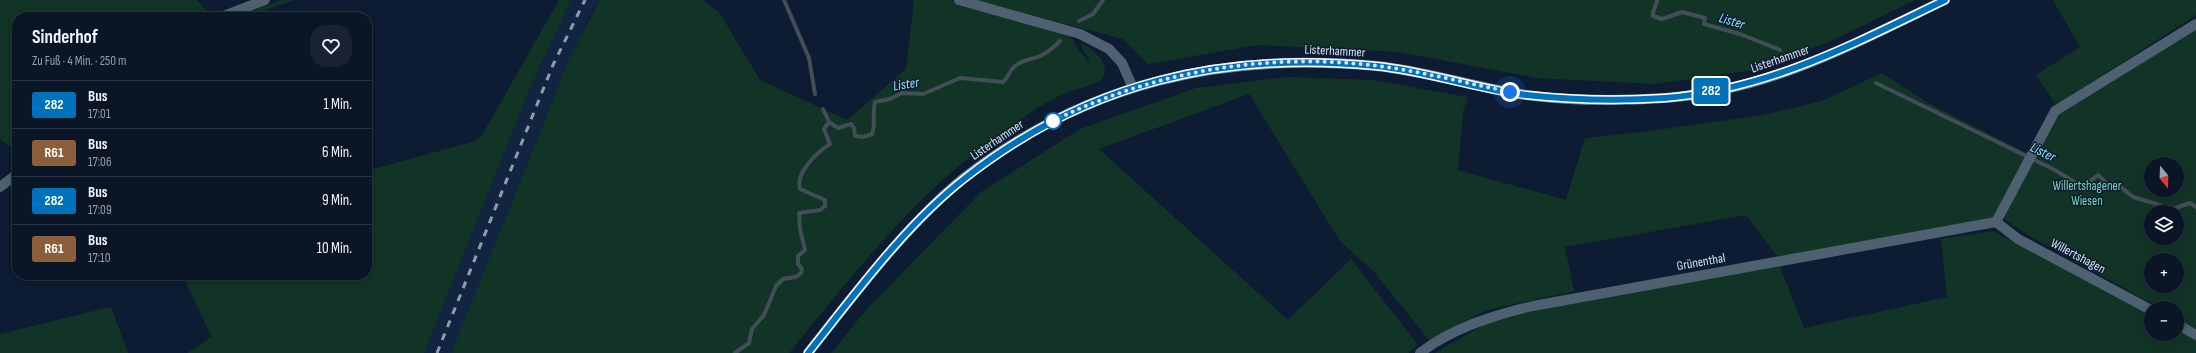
<!DOCTYPE html>
<html lang="de">
<meta charset="utf-8">
<style>
:root{--surface:#0a1526;--page:#182232;--text:#f1f3f6;--muted:#999fa7;--line:#2a3443}
body{margin:0;font-family:"Sofia Sans Condensed",sans-serif;background:var(--page);color:var(--text);height:100vh;display:flex;flex-direction:column;font-size:15px;white-space:nowrap}
*{box-sizing:border-box;margin:0}
p{font-size:13px;color:var(--muted)}
.icon{flex:none;width:22px;height:22px;fill:none;stroke:currentColor;stroke-width:2;stroke-linecap:round;stroke-linejoin:round}
.map{position:relative;flex:1;overflow:hidden}
.side{position:absolute;left:12px;top:12px;width:360px;height:268px;display:flex;flex-direction:column;background:var(--surface);border-radius:16px;box-shadow:0 2px 10px #0003,0 0 0 1px var(--line)}
.side>*{flex:none}
.badge{padding:0 8px;border-radius:3px;font-size:14px;line-height:26px}
.needle{width:26px;rotate:161deg}
.buttons{position:absolute;left:2144px;top:157px;display:grid;gap:8px}
.buttons a{display:grid;place-items:center;width:40px;height:40px;border-radius:50%;background:var(--surface);box-shadow:0 2px 10px #0003,0 0 0 1px var(--line);font-size:20px}
.you{position:absolute;width:20px;height:20px;margin:-10px;border:3px solid #fff;border-radius:50%;background:#1a73e8;box-shadow:0 0 0 6px #1a73e833}
.map>.badge{position:absolute;translate:-50% -50%;box-shadow:0 0 0 2px #fff}
.round{display:grid;place-items:center;flex:none;width:42px;height:42px;border-radius:16px;background:var(--page)}
.headline{display:flex;align-items:center;justify-content:space-between;height:68px;padding:0 20px}
h1{font-size:19px;font-weight:700;line-height:30px}
ul{padding:0;list-style:none}
li{display:flex;align-items:center;gap:12px;height:48px;padding:0 20px;border-top:1px solid var(--line)}
li div{flex:1}
li b{display:block;font-size:15px}
li em{font-style:normal}
li .badge{min-width:44px;font-weight:700;text-align:center}
.map>svg:first-child{display:block}
</style>
<div class="map">
<svg width="2196" height="353" viewBox="0 0 2196 353">
<rect width="100%" height="100%" fill="#0d1c32"/>
<path fill="#122540" d="M 571,0 L 600,0 L 590,16 L 551,104 L 451,353 L 424,353 L 530,88 Z"/>
<path fill="#123426" fill-rule="evenodd" d="M 0,0 L 197,0 L 210,15 L 206,17 L 17,17 L 17,152 L 0,139 Z
M 281,0 L 294,0 L 247,17 L 235,17 Z
M 559,0 L 571,0 L 530,88 L 424,353 L 187,353 L 212,337 L 182,275 L 367,275 L 367,171 L 475,141 L 482,135 Z
M 600,0 L 702,0 L 719,12 L 760,80 L 847,120 L 906,69 L 914,0 L 948,0 L 1063,33 L 1074,40 L 1075,45 L 1088,61 L 1090,59 L 1084,52 L 1081,43 C 1095,51 1115,66 1099,82 C 1083,88 1066,92 1051,100 C 1037,107 1025,117 1013,125 C 922,185 857,270 789,353 L 451,353 L 570,57 Z
M 975,0 L 1915,0 L 1829,42 L 1752,70 L 1655,84 L 1537,78 L 1398,52 L 1258,45 L 1148,64 L 1123,39 Z
M 2053,0 L 2196,0 L 2196,15 L 2056,105 L 2036,75 L 2080,47 Z
M 2196,26 L 2196,329 L 2177,318 L 2177,308 L 2160,308 L 2028,235 L 2004,219 L 2050,122 L 2069,106 ZM 2151,164 L 2177,164 L 2177,190 L 2151,190 ZM 2151,212 L 2177,212 L 2177,238 L 2151,238 ZM 2151,260 L 2177,260 L 2177,286 L 2151,286 Z
M 1882,73 L 1925,101 L 2028,154 L 1994,219 L 1779,259 L 1746,215 L 1565,247 L 1574,291 L 1487,310 L 1429,340 L 1374,272 L 1340,241 L 1249,94 L 1099,149 L 1288,320 L 1351,259 L 1418,345 L 1408,353 L 831,353 L 868,308 L 981,192 L 1080,129 L 1196,88 L 1287,77 L 1373,80 L 1468,97 L 1463,111 L 1458,170 L 1566,200 L 1585,138 L 1642,132 L 1763,115 L 1822,101 Z
M 1993,231 L 2151,313 L 2151,334 L 2177,334 L 2177,328 L 2196,339 L 2196,353 L 1435,353 L 1487,323 L 1535,311 L 1779,264 L 1804,328 L 1947,297 L 1941,239 Z
M 111,307 L 128,353 L 0,353 L 0,334 Z"/>
<g fill="none" stroke-linecap="round" stroke-linejoin="round">
<path stroke="#414d57" stroke-width="4" d="M 784,0 L 809,58 L 815,94
M 1657,0 C 1657,6 1652,9 1653,16 L 1662,19 L 1682,12 L 1705,18 L 1704,24 L 1740,34 L 1780,50
M 1079,21 L 1093,14 L 1103,0
M 1876,83 L 2053,169 L 2083,187 L 2098,175 L 2110,187 L 2122,188 L 2133,197 L 2173,209 L 2190,203 L 2196,207
M 823,109 L 829,122
M 735,353 L 749,343 L 752,329 L 764,315 L 776,286 L 783,279 L 796,277 L 801,273 L 802,269 L 798,264 L 798,256 L 805,250 L 800,229 L 799,213 L 820,210 L 825,206 L 825,200 L 800,189 C 795,173 817,152 830,144 L 824,129 L 829,122 L 838,128 L 851,124 L 854,128 L 855,136 L 863,137 L 872,134 C 876,123 872,113 875,102 L 890,99 L 902,93 L 923,94 L 960,78 L 1003,82 C 1009,77 1009,71 1014,67 C 1022,59 1031,60 1040,56 C 1048,53 1054,47 1060,41"/>
<path stroke="#4d6170" stroke-width="10" d="M 959,0 L 1080,34 L 1109,49 L 1122,63 L 1133,88
M 221,17 L 265,0
M 0,187 L 17,174
M 1996,222 L 2055,111 L 2196,24
M 1996,222 L 2018,239 L 2151,310
M 2177,324 L 2196,335
M 1420,353 C 1452,328 1494,315 1533,306 L 1996,222"/>
<path stroke="#6889a1" stroke-width="10" d="M 808,353 C 854,295 906,225 964,178 C 1087,82 1223,52 1376,66 C 1427,71 1476,88 1526,95 C 1572,101 1619,101 1665,98 C 1771,90 1853,44 1945,0"/>
<path stroke="#909cae" stroke-width="3" stroke-dasharray="7 7" stroke-linecap="butt" d="M 437,353 L 553,65 L 585,0"/>
</g>
<g fill="none" stroke-linecap="round" stroke-linejoin="round">
<defs>
<path id="line" d="M 808,353 C 855,294 905,225 964,179 C 1087,82 1223,51 1376,66 C 1427,71 1476,89 1526,95 C 1572,100 1619,101 1665,98 C 1770,89 1853,44 1945,0"/>
</defs>
<use href="#line" stroke="#fff" stroke-width="9"/>
<use href="#line" stroke="#0072bc" stroke-width="6"/>
<path stroke="#d8e3f2" stroke-width="4" stroke-dasharray="0 7.2" d="M 1053,121 C 1154,71 1267,52 1379,66 C 1423,72 1467,83 1510,92"/>
</g>
<circle fill="#fff" stroke="#0072bc" stroke-width="2" cx="1053" cy="121" r="8"/>
<g text-anchor="middle" dominant-baseline="central" stroke-width="3" stroke-linejoin="round" paint-order="stroke">
<g font-size="13" fill="#d8e3f2" stroke="#0d1c32">
<text transform="translate(1335 51) rotate(3)">Listerhammer</text>
<text transform="translate(1780 59) rotate(-19)">Listerhammer</text>
<text transform="translate(997 140) rotate(-34)">Listerhammer</text>
<text transform="translate(2078 256) rotate(28)">Willertshagen</text>
<text transform="translate(1701 262) rotate(-10)">Grünenthal</text>
</g>
<g font-size="13" fill="#78d5ad" stroke="#0d1c32">
<text x="2087" y="186">Willertshagener<tspan x="2087" dy="15">Wiesen</tspan></text>
</g>
<g font-size="14" font-style="italic" fill="#93e2fb" stroke="#0d1c32">
<text transform="translate(1732 21) rotate(17)">Lister</text>
<text transform="translate(906 84) rotate(-9)">Lister</text>
<text transform="translate(2043 152) rotate(26)">Lister</text>
</g>
</g>
</svg>
<div class="buttons">
<a><svg class="needle" viewBox="-14 -14 28 28"><path d="M0-13l5 13h-10z" fill="#e53935"/><path d="M0 13l5-13h-10z" fill="#999fa7"/></svg></a>
<a><svg class="icon" aria-label="layers" viewBox="0 0 24 24"><path d="M12 4l9 5-9 5-9-5zM3 14l9 5 9-5"/></svg></a>
<a>+</a>
<a>−</a>
</div>
<div class="you" style="left:1510px;top:92px"></div>
<b class="badge" style="left:1711px;top:91px;background:#0072bc;color:#fff">282</b>
<section class="side">
<div class="headline"><div><h1>Sinderhof</h1><p>Zu Fuß · 4 Min. · 250 m</p></div><a class="round"><svg class="icon" aria-label="heart" viewBox="0 0 24 24"><path d="M12 20l-8-8c-3-5 5-10 8-4 3-6 11-1 8 4z"/></svg></a></div>
<ul>
<li><span class="badge" style="background:#0072bc;color:#fff">282</span><div><b>Bus</b><p>17:01</p></div><em>1 Min.</em></li>
<li><span class="badge" style="background:#8b5e3c;color:#fff">R61</span><div><b>Bus</b><p>17:06</p></div><em>6 Min.</em></li>
<li><span class="badge" style="background:#0072bc;color:#fff">282</span><div><b>Bus</b><p>17:09</p></div><em>9 Min.</em></li>
<li><span class="badge" style="background:#8b5e3c;color:#fff">R61</span><div><b>Bus</b><p>17:10</p></div><em>10 Min.</em></li>
</ul>
</section>
</div>
